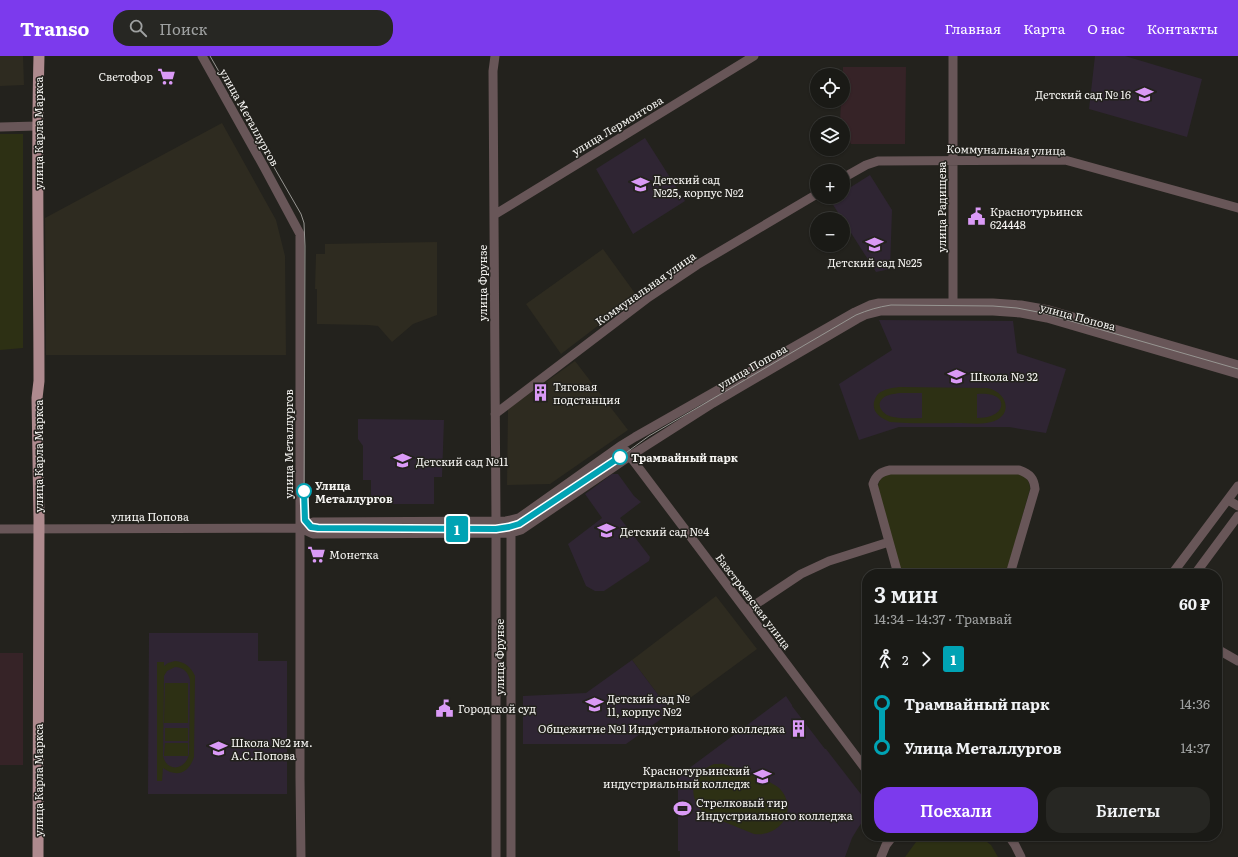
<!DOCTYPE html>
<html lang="ru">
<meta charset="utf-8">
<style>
:root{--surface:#1a1a16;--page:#272723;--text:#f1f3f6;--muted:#9fa1a1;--line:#383835;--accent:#7c3aed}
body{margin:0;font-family:Literata,serif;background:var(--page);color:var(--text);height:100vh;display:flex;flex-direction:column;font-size:15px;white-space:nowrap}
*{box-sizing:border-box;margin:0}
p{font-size:13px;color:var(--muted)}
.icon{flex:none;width:22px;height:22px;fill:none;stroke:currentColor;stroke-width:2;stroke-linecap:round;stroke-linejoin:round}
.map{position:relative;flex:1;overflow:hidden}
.sheet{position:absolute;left:862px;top:513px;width:360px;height:272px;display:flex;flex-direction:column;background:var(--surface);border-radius:16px;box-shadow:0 1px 3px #0004,0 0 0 1px var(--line)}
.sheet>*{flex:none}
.badge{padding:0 8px;border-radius:3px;font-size:14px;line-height:26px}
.buttons{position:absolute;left:810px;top:12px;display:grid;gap:8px}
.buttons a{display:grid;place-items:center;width:40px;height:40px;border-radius:50%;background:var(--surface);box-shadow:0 1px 3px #0004,0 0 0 1px var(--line);font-size:20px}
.map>.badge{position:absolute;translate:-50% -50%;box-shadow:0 0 0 2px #fff}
.legs{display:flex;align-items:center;gap:6px;height:44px;padding:0 12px;font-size:13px}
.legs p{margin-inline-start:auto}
.overview{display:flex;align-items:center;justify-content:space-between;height:68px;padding:0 12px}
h1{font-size:22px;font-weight:600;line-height:30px}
.button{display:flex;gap:8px;margin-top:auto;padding:8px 12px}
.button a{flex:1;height:46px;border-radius:16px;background:var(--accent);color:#fff;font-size:16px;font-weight:600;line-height:46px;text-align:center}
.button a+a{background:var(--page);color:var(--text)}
ul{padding:0 12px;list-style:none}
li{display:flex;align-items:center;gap:14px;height:44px;font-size:15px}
li i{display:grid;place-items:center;width:6px;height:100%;margin:0 5px;background:currentColor}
li i::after{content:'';width:10px;height:10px;margin:-5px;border:3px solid;border-radius:50%;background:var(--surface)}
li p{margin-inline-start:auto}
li:first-child i{background:linear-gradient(#0000 50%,currentColor 0)}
li:last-child i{background:linear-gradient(currentColor 50%,#0000 0)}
header{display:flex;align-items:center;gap:24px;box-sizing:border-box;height:56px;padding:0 20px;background:var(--accent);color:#fff}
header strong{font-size:19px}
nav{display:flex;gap:22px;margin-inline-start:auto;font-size:14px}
.search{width:280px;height:36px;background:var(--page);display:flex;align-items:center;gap:10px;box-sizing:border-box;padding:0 14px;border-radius:16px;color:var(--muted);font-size:15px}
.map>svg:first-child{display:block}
</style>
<header>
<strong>Transo</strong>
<div class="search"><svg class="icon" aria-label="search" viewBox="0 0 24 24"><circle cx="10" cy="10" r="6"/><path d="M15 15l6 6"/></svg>Поиск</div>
<nav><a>Главная</a><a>Карта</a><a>О нас</a><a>Контакты</a></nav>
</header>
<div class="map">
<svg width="1238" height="801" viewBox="0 0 1238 801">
<rect width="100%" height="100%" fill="#23221d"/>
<path fill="#362327" d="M 843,11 L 906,11 L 905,88 L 851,88 L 843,72 L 843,67 L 840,66 L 841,45 L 843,45 Z
M 0,597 L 23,597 L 23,709 L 0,709 Z"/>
<path fill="#2e2b20" d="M 0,0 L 23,0 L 24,29 L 0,30 Z
M 222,67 L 276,164 L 285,200 L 286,299 L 46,299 L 45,162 Z
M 437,186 L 437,259 L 413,268 L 392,286 L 378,270 L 368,269 L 317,268 L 317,233 L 315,233 L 316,198 L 325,198 L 325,188 Z
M 603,193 L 637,240 L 561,298 L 526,248 Z
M 575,305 L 628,374 L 550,428 L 507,429 L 508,353 Z
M 716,540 L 757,593 L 671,656 L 632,604 Z"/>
<path fill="#2f2533" d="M 1095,0 L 1125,0 L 1202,23 L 1187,81 L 1089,53 Z
M 645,82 L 685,145 L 633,178 L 596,113 Z
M 870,119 L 892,154 L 890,213 L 876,216 L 830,144 L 835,141 L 843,141 L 843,136 Z
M 879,264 L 1013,265 L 1017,297 L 1066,313 L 1046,377 L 1009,371 L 899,371 L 859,384 L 839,328 L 892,294 Z
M 358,363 L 444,364 L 442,421 L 434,421 L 434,448 L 371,448 L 371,424 L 363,424 L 363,390 L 358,383 Z
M 612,418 L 618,418 L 634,440 L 641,446 L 620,462 L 650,501 L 649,505 L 604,535 L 595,535 L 586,530 L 568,488 L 602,462 L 585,438 Z
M 149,577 L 258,577 L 258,605 L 287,605 L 287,738 L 148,738 Z
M 632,604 L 671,656 L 626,688 L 523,688 L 523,640 L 586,637 Z
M 786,640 L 792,649 L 792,650 L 825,693 L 826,693 L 867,746 L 867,759 L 858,772 L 852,782 L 845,801 L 680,801 L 680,795 L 678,795 L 678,722 L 680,722 L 680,719 Z"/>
<path fill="#2d3014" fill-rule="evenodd" d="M 0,78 L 23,78 L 23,292 L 0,294 Z
M 899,331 L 987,332 C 1008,336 1014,360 991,366 C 981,369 968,367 957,367 C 935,367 912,368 890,366 C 881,362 872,357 874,346 C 875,343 876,340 878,338 C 884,333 892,332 899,331 ZM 900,337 L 922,337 L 922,362 C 913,362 902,363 893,361 C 885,360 875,351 882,343 C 887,338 894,338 900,337 ZM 977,338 C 985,337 1004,338 1001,351 C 1000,354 998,356 995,358 C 990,361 983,362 977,362 Z
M 891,418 L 1019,418 C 1027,421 1030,426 1030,433 L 1006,518 L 901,518 L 878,431 C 879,423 883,419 891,418 Z
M 175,605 C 185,606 191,611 195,620 L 194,701 C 189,717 177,722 163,712 L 162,725 L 157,725 L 157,606 L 164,606 L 164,610 L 168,607 ZM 175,611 C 183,611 188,616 190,624 L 189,698 C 186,714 167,717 163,700 L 164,620 L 167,615 Z
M 165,627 L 188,627 L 188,667 L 164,667 Z
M 165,672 L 188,672 L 188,685 L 165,685 Z
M 165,687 L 188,687 L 188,700 L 164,700 Z
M 714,708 C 719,708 723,707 727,709 C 737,712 774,726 780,733 C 799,754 780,781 754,778 L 705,758 C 686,741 691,717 714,708 Z
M 924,780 L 979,780 L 991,789 L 998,801 L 905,801 L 916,786 Z"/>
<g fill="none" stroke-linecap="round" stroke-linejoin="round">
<path stroke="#685658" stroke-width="9" d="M 202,0 L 264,111 L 300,178 L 300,722 L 301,801
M 495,0 L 493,15 L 496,465 L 496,801
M 0,71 L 37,70
M 843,122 L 866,109 L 878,105 L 1065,104 L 1238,152
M 494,159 L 754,0
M 953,251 L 953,0
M 495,358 L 649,241 L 697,209 L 817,138
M 626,395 L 867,715
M 1228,444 L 1238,450
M 300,472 L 313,466 L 506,465 L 519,462 L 622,389 L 635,381 L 855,256 L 870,249 L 879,247 L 993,247 L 1021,249 L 1049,254 L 1238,309
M 0,473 L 300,472 L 313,478 L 511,477 L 521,474 L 630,400 L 713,347 L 857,263 L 865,259 L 881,255 L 993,255 L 1021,257 L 1047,262 L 1238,318
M 509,473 L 511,477 L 511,801
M 898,518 L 873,428 C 876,419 881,416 890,414 L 1019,414 C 1030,418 1034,422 1035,433 L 1010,518
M 1172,518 L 1238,430
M 1195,518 L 1238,460
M 747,554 L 801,518 L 829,505 L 889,486
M 1217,593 L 1238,605
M 1009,780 L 1015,789 L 1021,801
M 881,801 L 886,789 L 893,780"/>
<path stroke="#ae8a8e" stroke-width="11" d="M 38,801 L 39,464 L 37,342 L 39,325 C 39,216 36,108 39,0"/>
<path stroke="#979692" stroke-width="1" d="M 210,0 L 301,158 L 304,167 L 305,190 L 304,459 C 306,467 310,470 318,472 L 496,473 L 509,471 L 519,468 L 627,396 L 649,380 L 856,259 C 868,254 878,251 891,249 L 993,250 L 1017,252 L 1043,257 L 1238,313"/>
</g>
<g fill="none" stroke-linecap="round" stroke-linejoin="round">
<defs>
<path id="line-1" d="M 304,435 L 305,464 L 311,471 L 318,472 L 496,473 L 509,471 L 519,468 L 620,401"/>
</defs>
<use href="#line-1" stroke="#fff" stroke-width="9"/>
<use href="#line-1" stroke="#00a3b4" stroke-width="6"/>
</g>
<defs>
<symbol id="supermarket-bare" viewBox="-9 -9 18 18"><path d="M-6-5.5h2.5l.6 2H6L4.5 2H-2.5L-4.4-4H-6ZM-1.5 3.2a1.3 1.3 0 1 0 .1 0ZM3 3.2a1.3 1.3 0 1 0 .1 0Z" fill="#da9af6" stroke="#23221d" stroke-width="2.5" paint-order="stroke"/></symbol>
<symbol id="school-bare" viewBox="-9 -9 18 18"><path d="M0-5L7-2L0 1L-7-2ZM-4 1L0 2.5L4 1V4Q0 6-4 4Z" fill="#da9af6" stroke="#23221d" stroke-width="2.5" paint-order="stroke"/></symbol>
<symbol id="civic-bare" viewBox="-9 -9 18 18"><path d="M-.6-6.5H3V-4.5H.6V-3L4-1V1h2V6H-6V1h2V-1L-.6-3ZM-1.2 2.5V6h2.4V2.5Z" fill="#da9af6" stroke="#23221d" stroke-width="2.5" paint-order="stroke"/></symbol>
<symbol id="building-bare" viewBox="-9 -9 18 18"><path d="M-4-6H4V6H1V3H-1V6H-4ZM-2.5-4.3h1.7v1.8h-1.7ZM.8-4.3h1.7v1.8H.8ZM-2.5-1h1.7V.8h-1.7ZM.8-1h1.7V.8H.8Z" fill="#da9af6" stroke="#23221d" stroke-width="2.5" paint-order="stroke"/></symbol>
<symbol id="university-bare" viewBox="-9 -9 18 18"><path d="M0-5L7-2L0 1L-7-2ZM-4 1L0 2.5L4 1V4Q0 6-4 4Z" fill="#da9af6" stroke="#23221d" stroke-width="2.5" paint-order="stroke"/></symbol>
<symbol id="stadium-bare" viewBox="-9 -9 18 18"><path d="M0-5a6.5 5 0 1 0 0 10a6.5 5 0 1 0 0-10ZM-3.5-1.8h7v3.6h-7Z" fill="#da9af6" stroke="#23221d" stroke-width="2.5" paint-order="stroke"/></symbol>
</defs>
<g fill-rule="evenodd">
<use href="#supermarket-bare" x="154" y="8" width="25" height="25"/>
<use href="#school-bare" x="1132" y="26" width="25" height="25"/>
<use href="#school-bare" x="628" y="116" width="25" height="25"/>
<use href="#civic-bare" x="964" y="148" width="25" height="25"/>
<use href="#school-bare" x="862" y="176" width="25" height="25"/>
<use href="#school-bare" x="944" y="308" width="25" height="25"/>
<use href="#building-bare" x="528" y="324" width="25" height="25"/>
<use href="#school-bare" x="390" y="392" width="25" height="25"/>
<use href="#school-bare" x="594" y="462" width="25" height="25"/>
<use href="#supermarket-bare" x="304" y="486" width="25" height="25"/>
<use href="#school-bare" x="582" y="636" width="25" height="25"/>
<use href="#civic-bare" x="432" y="640" width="25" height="25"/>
<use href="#building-bare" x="786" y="660" width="25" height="25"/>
<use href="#school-bare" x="206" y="680" width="25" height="25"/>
<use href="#university-bare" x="750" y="708" width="25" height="25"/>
<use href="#stadium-bare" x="670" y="740" width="25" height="25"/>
</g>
<g fill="#fff" stroke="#00a3b4" stroke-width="2">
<circle cx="620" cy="401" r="7"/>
<circle cx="304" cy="435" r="7"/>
</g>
<g text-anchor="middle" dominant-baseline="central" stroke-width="3" stroke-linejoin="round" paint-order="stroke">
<g font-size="11" fill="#f5f4f1" stroke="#23221d" text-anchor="start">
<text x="153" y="20" text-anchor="end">Светофор</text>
<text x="1131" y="38" text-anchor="end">Детский сад № 16</text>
<text x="653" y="123">Детский сад<tspan x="653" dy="13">№25, корпус №2</tspan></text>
<text x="990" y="155">Краснотурьинск<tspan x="990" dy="13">624448</tspan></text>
<text x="875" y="206" text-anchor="middle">Детский сад №25</text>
<text x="970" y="320">Школа № 32</text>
<text x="553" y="330">Тяговая<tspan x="553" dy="13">подстанция</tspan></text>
<text x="416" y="405">Детский сад №11</text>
<text x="620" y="475">Детский сад №4</text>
<text x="329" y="498">Монетка</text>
<text x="607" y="642">Детский сад №<tspan x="607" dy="13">11, корпус №2</tspan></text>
<text x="458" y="652">Городской суд</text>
<text x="785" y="672" text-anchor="end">Общежитие №1 Индустриального колледжа</text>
<text x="231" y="686">Школа №2 им.<tspan x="231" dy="13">А.С.Попова</tspan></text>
<text x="750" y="714" text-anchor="end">Краснотурьинский<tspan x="750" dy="13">индустриальный колледж</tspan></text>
<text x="696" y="746">Стрелковый тир<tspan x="696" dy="13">Индустриального колледжа</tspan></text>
</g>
<g font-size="11" fill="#f5f4f1" stroke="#23221d">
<text transform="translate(250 61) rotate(61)">улица Металлургов</text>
<text transform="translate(617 69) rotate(-31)">улица Лермонтова</text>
<text transform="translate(38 77) rotate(-90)">улица Карла Маркса</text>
<text transform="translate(1006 93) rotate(1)">Коммунальная улица</text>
<text transform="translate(941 151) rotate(-90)">улица Радищева</text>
<text transform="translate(482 227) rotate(-90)">улица Фрунзе</text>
<text transform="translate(645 232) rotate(-35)">Коммунальная улица</text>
<text transform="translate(1078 260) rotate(15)">улица Попова</text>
<text transform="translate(752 310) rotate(-30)">улица Попова</text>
<text transform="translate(288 388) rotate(-90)">улица Металлургов</text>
<text transform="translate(38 400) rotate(-90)">улица Карла Маркса</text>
<text x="150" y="460">улица Попова</text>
<text transform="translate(754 545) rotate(53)">Базстроевская улица</text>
<text transform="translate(499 601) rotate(-90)">улица Фрунзе</text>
<text transform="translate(38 724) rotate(-90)">улица Карла Маркса</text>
</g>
<g font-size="11" font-weight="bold" fill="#f5f4f1" stroke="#23221d" text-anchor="start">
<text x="631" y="401">Трамвайный парк</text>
<text x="315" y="429">Улица<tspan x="315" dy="13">Металлургов</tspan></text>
</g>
</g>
</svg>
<div class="buttons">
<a><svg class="icon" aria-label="locate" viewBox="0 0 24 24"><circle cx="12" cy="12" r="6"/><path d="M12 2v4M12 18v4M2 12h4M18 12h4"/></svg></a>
<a><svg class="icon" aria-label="layers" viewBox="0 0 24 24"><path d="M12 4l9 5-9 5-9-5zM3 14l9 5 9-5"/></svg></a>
<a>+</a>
<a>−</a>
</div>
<b class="badge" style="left:457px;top:473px;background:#00a3b4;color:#fff">1</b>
<section class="sheet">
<div class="overview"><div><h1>3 мин</h1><p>14:34 – 14:37 · Трамвай</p></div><b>60 ₽</b></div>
<div class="legs"><svg class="icon" aria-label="walk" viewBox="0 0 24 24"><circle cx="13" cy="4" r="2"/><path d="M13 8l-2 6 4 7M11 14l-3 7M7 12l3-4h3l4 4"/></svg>2<svg class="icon" aria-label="forward" viewBox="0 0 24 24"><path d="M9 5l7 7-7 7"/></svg><b class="badge" style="background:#00a3b4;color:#fff">1</b></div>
<ul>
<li><i style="color:#00a3b4"></i><b>Трамвайный парк</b><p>14:36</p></li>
<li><i style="color:#00a3b4"></i><b>Улица Металлургов</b><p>14:37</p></li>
</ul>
<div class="button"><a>Поехали</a><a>Билеты</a></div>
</section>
</div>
